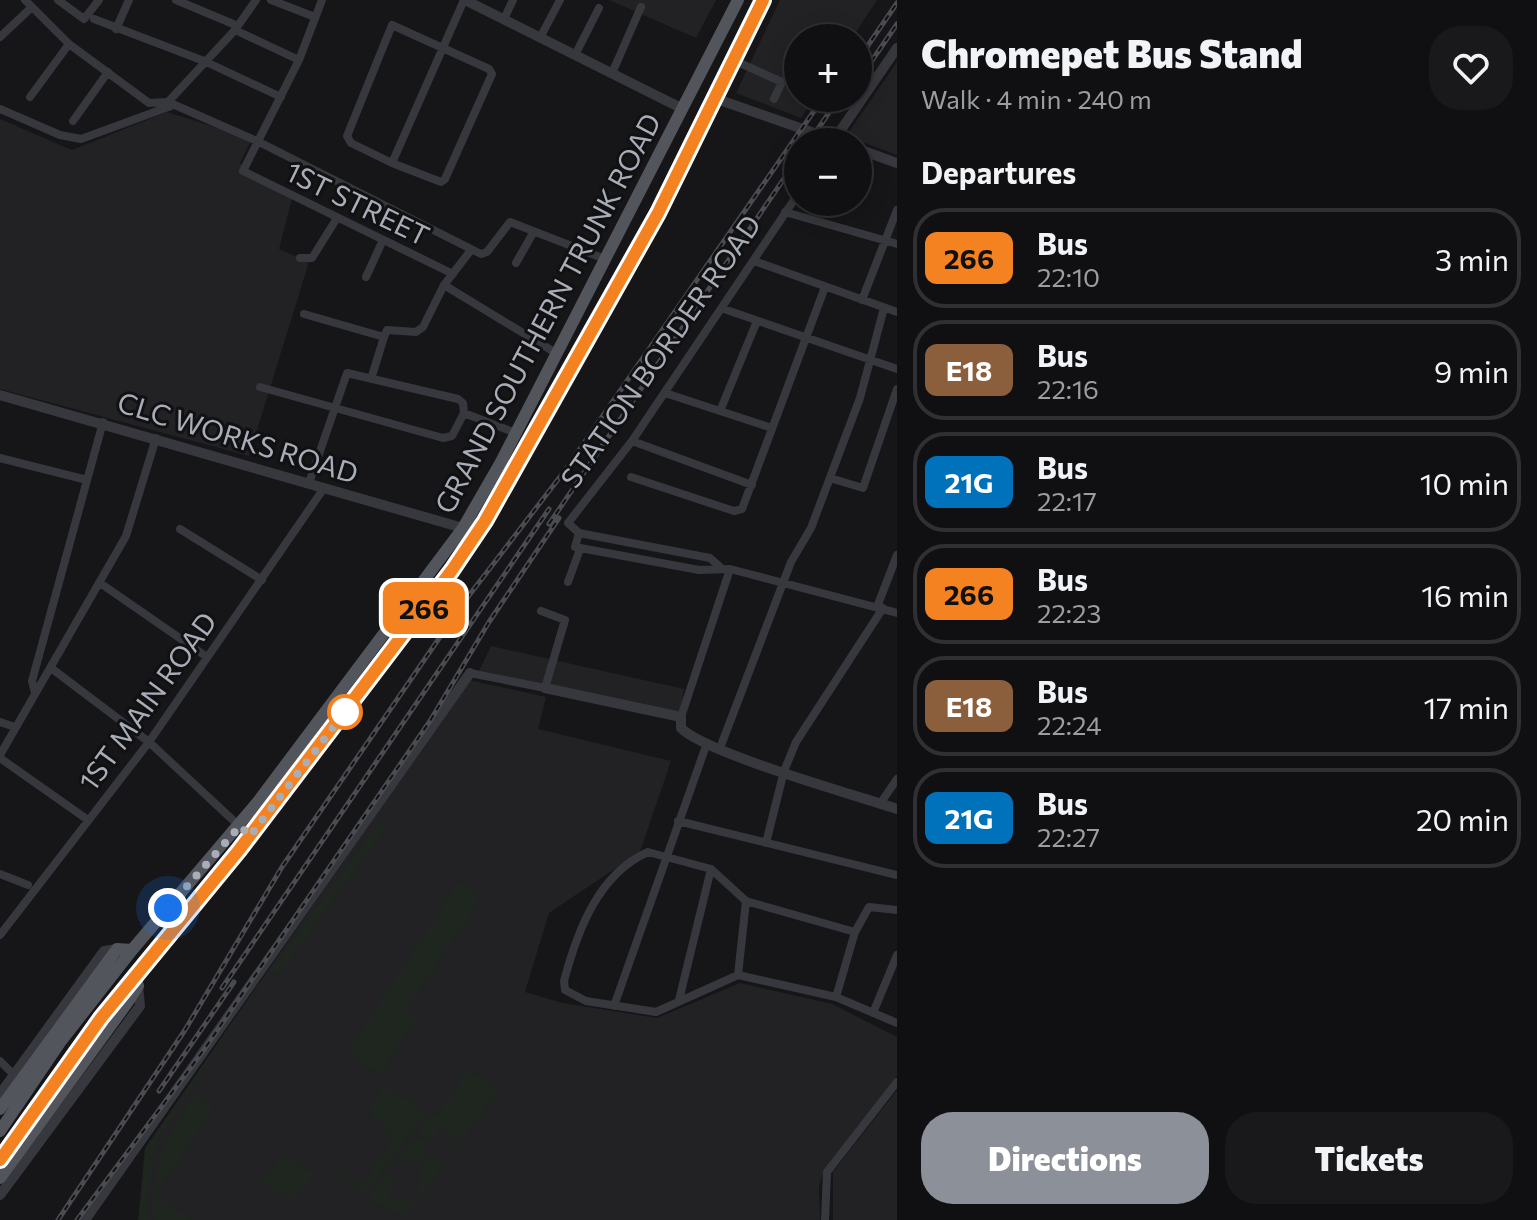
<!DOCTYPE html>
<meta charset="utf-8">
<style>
:root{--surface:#101012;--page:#19191b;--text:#f1f3f6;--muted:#9c9d9f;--line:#303032;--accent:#8c9099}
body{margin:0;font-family:Commissioner,sans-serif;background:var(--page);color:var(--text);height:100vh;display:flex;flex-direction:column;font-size:30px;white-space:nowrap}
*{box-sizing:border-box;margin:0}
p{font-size:26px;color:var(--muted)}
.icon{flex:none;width:44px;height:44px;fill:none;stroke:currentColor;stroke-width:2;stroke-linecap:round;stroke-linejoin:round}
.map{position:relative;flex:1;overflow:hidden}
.details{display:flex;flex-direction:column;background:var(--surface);width:640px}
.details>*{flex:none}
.badge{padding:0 16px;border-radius:12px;font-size:28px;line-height:52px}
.controls{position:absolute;left:784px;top:24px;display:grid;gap:16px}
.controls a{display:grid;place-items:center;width:88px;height:88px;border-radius:50%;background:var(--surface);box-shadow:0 4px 20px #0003,0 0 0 2px var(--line);font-size:40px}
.you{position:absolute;width:40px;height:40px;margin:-20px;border:6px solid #fff;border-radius:50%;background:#1a73e8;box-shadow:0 0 0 12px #1a73e833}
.map>.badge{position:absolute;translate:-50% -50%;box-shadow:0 0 0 4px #fff}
h2{padding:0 24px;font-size:30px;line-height:72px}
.round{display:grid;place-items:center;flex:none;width:84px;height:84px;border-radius:32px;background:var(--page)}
.head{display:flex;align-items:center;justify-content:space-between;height:136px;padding:0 24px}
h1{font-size:38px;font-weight:800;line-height:60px}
.action{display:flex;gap:16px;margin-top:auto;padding:16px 24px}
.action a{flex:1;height:92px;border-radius:32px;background:var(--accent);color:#fff;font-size:32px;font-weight:800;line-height:92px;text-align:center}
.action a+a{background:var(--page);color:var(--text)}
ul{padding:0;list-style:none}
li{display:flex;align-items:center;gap:24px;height:100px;margin:0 16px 12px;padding:0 8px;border:4px solid var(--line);border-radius:32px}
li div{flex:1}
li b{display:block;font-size:30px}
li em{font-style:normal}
li .badge{min-width:88px;font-weight:700;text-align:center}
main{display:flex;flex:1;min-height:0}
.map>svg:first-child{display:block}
</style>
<main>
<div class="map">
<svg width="897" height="1220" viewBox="0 0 897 1220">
<rect width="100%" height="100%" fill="#161618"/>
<path fill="#222225" d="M 609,0 L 716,0 L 696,38 Z
M 780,0 L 877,0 L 852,38 L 798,38 L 798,98 L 814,98 L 801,118 L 736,93 Z
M 897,62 L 897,155 L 846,136 Z
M 167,112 L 252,139 L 240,163 L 292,199 L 279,249 L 309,262 L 249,456 L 0,389 L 0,119 L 72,150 Z
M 491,646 L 684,689 L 680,715 L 479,671 Z
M 469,680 L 546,697 L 538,729 L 671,761 L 640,852 L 549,913 L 525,992 L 563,1003 L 657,1018 L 740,983 L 832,1004 L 897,1037 L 897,1076 L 824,1171 L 819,1186 L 820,1220 L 138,1220 L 145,1148 Z
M 897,1090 L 897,1220 L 833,1220 L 833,1172 Z"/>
<path fill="#1e261f" d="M 382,819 L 386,828 L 278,975 L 272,969 Z
M 460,881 L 481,898 L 406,1010 L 417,1018 L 380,1074 L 347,1052 Z
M 266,973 L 159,1139 L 152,1163 L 147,1215 L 150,1220 L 139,1220 L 146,1148 Z
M 468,1070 L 498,1090 L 405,1217 L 368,1199 L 386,1174 L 392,1175 L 390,1201 L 417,1199 L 422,1174 L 419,1166 L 431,1155 L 443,1162 L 458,1140 L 441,1128 L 430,1141 L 417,1132 L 430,1115 L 437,1116 Z
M 384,1085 L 425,1112 L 366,1193 L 328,1171 L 330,1168 L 363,1184 L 394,1137 L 367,1113 Z
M 196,1095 L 213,1108 L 156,1194 L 191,1220 L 156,1220 L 152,1214 C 158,1153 161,1145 196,1095 Z
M 414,1136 L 423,1140 L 427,1148 L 423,1158 L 391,1166 Z
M 283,1155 L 314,1174 L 294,1201 L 262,1182 Z"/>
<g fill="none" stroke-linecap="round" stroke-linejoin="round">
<path stroke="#37383d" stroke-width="8" d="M 25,0 L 69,44 L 149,103 L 168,102 L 235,30 L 256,0
M 58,0 L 84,19 L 99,0
M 176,0 L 238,26
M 271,0 L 315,17
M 322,0 L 299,60 L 243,171 L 453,274
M 94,19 L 204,61 L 281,97
M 504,19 L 513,0
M 116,29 L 129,0
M 235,30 L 299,60
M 541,36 L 560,0
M 0,37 L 32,7
M 576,53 L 599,8
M 733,60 L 782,82 L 774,99
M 613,71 L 641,7
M 30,97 L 69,44
M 168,102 L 259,142 L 481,254 L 487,252 L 510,222 L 605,259
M 0,109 L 60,135 L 81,139 L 171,106
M 73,121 L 108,72
M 392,163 L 441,182 L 445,179 L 492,74 L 489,69 L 392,25 L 347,136 L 351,143 L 392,163 L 464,0
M 785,212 L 897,244
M 300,258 L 312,258 L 337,218
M 754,261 L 897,312
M 516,263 L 533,233
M 366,277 L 383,240
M 444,285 L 556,353
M 862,300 L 897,210
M 724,309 L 897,369
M 304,314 L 384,337 L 371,379
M 384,337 L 387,330 L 416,332 L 423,327 L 444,285 L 471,250
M 260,387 L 443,438 L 452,436 L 464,413
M 665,393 L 772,428
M 720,411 L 757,321
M 464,413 L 516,433
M 632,441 L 752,485
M 0,458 L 87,480
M 631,477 L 734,511 L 742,509 L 825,287
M 830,478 L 863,488 L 897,389
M 309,483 L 347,373 L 458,399 L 463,403 L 464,413
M 180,529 L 262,580
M 579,533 L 568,523 L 632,441 L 798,194
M 720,567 L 710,558 L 579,533 L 575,547 L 699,570 L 730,569 L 897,613
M 568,582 L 580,549
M 100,583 L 207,657
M 877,607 L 897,555
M 51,668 L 149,742 L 250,836
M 470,673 L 545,688 L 565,620 L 541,611
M 35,693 L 32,681 L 103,422
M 681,717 L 730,569
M 0,722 L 15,727
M 720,748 L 791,562 L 811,528 L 860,398 L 884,308
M 0,755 L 126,536 L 156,438
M 0,758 L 88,820
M 880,804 L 897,779
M 678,821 L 897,875
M 766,843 L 784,771 L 796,742 L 883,608
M 0,874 L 28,885
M 746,901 L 855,932 L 836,997
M 855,932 L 869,907 L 897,910
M 0,935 L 149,742 L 324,488
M 738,975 L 746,901 L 711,869 L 648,852 C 598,874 577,932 564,981 L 565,990 L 586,1001 L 656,1012 L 738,975 L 836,997 L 897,1023
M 679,1000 L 711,869
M 614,1006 L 707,743
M 873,1013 L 897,955
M 0,1061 L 13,1074
M 825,1220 L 827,1172 L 897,1082"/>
<path stroke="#37383d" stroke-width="10" d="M 465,0 L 683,109
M 714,98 L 840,142
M 834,140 L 897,48
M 858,149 L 897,163
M 0,395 L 463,528
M 545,688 L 681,717 L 681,728 C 705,753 855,795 897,809
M 0,1094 L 104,951 L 117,949
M 0,1195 L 140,1006 L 138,986
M 85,1220 L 470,673"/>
<path stroke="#53555c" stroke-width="12" d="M 0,1109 L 117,949 L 132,950
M 0,1131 L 61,1041 L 132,950 L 257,803 L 463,528 L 501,462 L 738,0
M 0,1160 L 101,1018 L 239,850 L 452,570 L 501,496 L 658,213 L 763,0
M 0,1178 L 127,1003 L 138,986 L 135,974"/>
<defs>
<path id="rail" d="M 858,60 L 897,3
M 858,81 L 897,24
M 809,142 L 839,98
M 549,524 L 798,158
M 222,988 L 549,509
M 159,1091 L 234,982
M 58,1220 L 185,1030 L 282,867 L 464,602 L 566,469 L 823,98
M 77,1220 L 203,1051 L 430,721 L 489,622 L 559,518"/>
</defs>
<use href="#rail" stroke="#4a4c52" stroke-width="5"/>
<use href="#rail" stroke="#111113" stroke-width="2" stroke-dasharray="6" stroke-linecap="butt"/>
</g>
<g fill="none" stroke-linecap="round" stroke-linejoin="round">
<defs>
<path id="line" d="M 0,1160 L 101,1018 L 239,850 L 452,570 L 485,521 L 658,213 L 763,0"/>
</defs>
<use href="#line" stroke="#fff" stroke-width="18"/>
<use href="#line" stroke="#f58220" stroke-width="12"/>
<path stroke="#a8adb8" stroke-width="8" stroke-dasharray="0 14.4" d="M 168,908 L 240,826 L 250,836 L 345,712"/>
</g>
<circle fill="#fff" stroke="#f58220" stroke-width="4" cx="345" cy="712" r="16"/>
<g text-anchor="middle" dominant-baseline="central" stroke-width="6" stroke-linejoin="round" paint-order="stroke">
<g font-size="28" fill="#a8adb8" stroke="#111113">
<text transform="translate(358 203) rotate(26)">1ST STREET</text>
<text transform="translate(547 313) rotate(-62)">GRAND SOUTHERN TRUNK ROAD</text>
<text transform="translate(660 351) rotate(-55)">STATION BORDER ROAD</text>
<text transform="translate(238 437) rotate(17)">CLC WORKS ROAD</text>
<text transform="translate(147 701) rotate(-54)">1ST MAIN ROAD</text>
</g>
</g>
</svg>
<div class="controls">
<a>+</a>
<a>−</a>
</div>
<div class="you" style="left:168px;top:908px"></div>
<b class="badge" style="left:424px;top:608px;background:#f58220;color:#111">266</b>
</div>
<section class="details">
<div class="head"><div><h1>Chromepet Bus Stand</h1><p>Walk · 4 min · 240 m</p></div><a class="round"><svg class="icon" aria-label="heart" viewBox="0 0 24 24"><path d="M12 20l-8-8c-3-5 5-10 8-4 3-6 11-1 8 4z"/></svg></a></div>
<h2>Departures</h2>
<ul>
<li><span class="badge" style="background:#f58220;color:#111">266</span><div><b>Bus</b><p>22:10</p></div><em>3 min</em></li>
<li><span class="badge" style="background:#8b5e3c;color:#fff">E18</span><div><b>Bus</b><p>22:16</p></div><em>9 min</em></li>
<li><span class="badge" style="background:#0072bc;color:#fff">21G</span><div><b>Bus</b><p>22:17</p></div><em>10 min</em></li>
<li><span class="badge" style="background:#f58220;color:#111">266</span><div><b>Bus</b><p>22:23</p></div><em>16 min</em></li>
<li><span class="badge" style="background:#8b5e3c;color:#fff">E18</span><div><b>Bus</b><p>22:24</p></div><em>17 min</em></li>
<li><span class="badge" style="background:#0072bc;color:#fff">21G</span><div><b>Bus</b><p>22:27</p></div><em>20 min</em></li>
</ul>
<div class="action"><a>Directions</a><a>Tickets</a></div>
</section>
</main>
